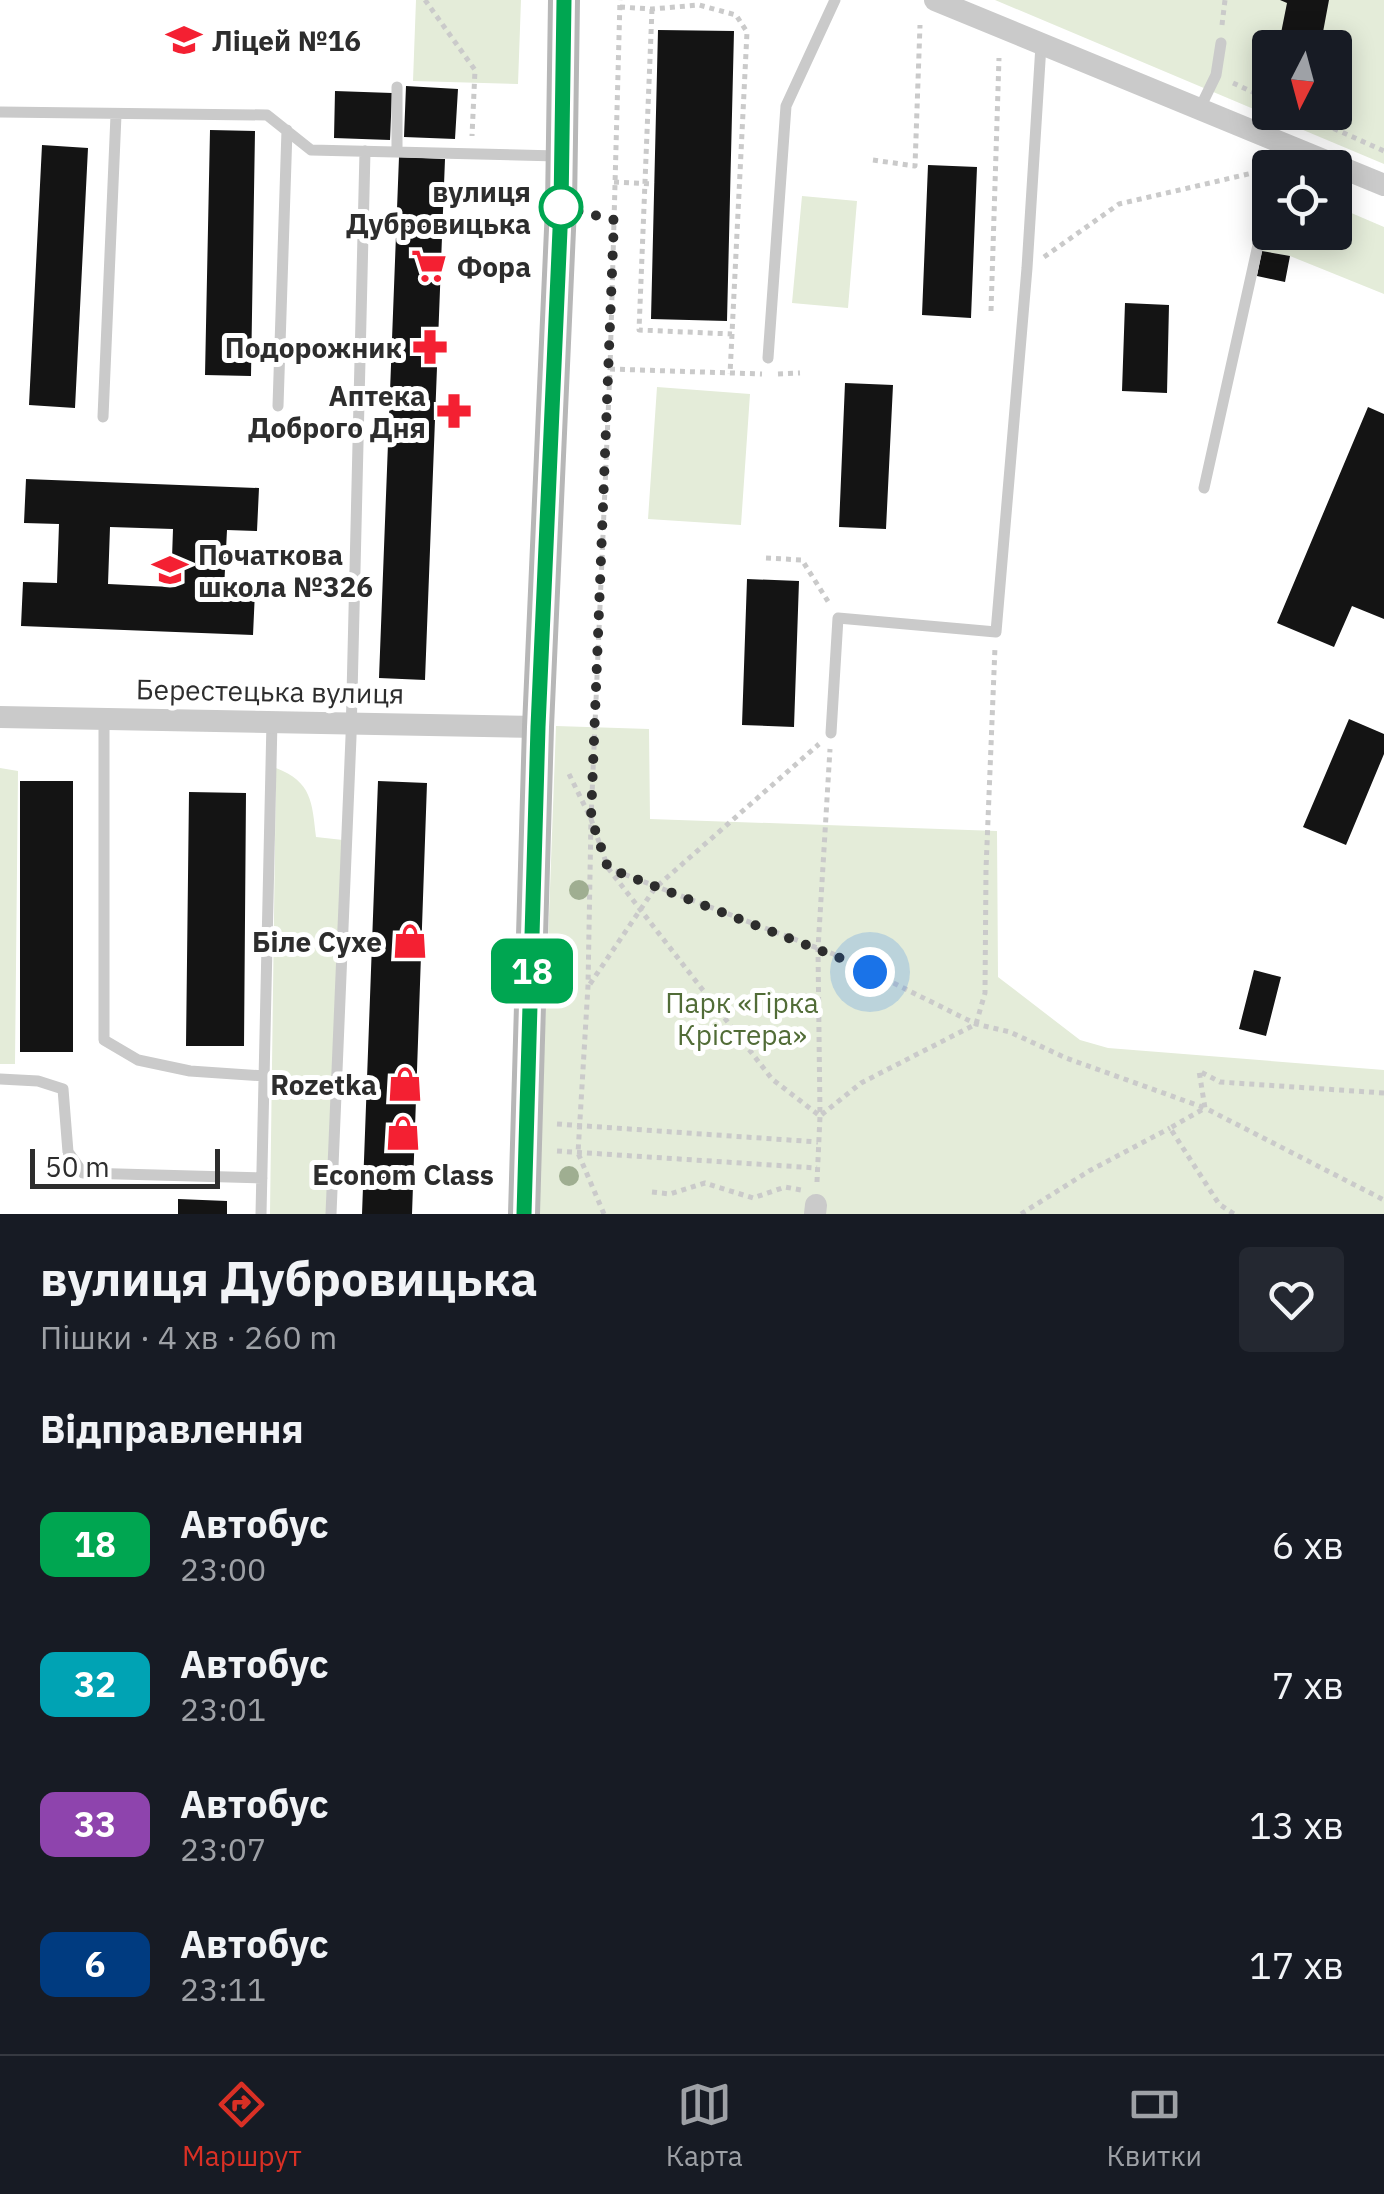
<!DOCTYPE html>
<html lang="uk">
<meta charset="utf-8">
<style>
:root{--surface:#171b24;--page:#242831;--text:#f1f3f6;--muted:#9ea1a6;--line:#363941;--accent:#d93025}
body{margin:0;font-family:"IBM Plex Sans",sans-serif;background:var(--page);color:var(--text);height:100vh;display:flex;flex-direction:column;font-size:38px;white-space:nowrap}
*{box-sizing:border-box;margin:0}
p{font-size:32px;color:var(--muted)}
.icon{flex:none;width:55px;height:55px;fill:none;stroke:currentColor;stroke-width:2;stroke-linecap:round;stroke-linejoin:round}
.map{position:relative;height:1214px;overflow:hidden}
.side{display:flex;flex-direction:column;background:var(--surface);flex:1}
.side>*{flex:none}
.badge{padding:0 20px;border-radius:15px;font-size:35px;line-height:65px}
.needle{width:65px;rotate:186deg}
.fabs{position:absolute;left:1252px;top:30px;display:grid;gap:20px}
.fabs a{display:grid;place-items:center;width:100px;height:100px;border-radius:10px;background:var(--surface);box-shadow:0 5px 25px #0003;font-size:50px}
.scale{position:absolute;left:30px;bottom:25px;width:190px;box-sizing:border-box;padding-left:10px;border:5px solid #2d2d2d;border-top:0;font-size:28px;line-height:35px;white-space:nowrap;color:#2d2d2d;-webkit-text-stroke:8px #fff;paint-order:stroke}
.you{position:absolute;width:50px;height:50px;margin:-25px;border:8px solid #fff;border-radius:50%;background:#1a73e8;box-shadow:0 0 0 15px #1a73e833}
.map>.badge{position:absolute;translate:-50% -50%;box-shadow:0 0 0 5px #fff}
h2{padding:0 40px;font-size:38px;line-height:90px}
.round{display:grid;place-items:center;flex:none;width:105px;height:105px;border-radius:10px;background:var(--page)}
.overview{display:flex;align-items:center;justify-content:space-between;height:170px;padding:0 40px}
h1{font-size:48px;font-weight:700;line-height:75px}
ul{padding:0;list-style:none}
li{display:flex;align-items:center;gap:30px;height:140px;padding:0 40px}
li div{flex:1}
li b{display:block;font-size:38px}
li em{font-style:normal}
li .badge{min-width:110px;font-weight:700;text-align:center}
.dock{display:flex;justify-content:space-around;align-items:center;height:140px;border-top:2px solid var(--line);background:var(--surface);font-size:28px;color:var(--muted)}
.dock a{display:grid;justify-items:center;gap:5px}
.dock .on{color:var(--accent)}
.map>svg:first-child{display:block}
</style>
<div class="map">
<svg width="1384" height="1214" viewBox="0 0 1384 1214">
<rect width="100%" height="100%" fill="#fff"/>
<path fill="#e4ecd9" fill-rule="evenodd" d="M 416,0 L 521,0 L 518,84 L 413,81 Z
M 995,0 L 1384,0 L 1384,164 ZM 1270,48 L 1335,48 L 1335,112 L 1270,112 Z
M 802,196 L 857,201 L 848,308 L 792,303 Z
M 1335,206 L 1384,227 L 1384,294 L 1290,256 L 1262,251 L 1270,217 L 1270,232 L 1335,232 Z
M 657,387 L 750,394 L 741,525 L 648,519 Z
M 556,726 L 649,729 L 650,819 L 997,831 L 998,977 L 1080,1040 L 1108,1048 L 1384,1070 L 1384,1214 L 538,1214 Z
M 0,768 L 18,771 L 15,1064 L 0,1064 Z
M 276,768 C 312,782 312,802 316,837 L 343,840 L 326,1214 L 270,1214 Z"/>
<path fill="#141414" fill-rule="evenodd" d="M 1280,0 L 1329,0 L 1320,48 L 1278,48 L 1287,3 Z
M 658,30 L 734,31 L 727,321 L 651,319 Z
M 406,86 L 458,89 L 455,139 L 404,137 Z
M 335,91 L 392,93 L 390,140 L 334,138 Z
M 210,130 L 255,131 L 251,376 L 205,375 Z
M 42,145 L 88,148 L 75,408 L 29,405 Z
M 399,157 L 445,159 L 425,680 L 379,678 Z
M 928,165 L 977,167 L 971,318 L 922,315 Z
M 1262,251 L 1290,256 L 1285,282 L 1257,276 Z
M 1125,303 L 1169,305 L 1167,393 L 1122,391 Z
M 845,383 L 893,385 L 886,529 L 839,527 Z
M 1368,407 L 1384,414 L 1384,619 L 1352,606 L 1334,647 L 1277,623 Z
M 26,479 L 259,488 L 257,531 L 227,530 L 224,589 L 255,591 L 253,635 L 21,626 L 23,582 L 57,583 L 59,524 L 24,523 ZM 110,527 L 173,529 L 171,587 L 108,584 Z
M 747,579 L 799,581 L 794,727 L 742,725 Z
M 1349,719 L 1384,734 L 1384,754 L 1346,845 L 1303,827 Z
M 20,781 L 73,781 L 73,1052 L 20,1052 Z
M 378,781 L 427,783 L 412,1214 L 362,1214 Z
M 189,792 L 246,793 L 244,1046 L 186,1046 Z
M 1254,970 L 1281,977 L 1266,1036 L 1239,1029 Z
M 178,1199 L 227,1201 L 227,1214 L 178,1214 Z"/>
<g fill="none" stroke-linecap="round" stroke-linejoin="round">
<path stroke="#cacaca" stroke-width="5" stroke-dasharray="5 5" stroke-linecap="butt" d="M 425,0 L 475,70 L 472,136
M 620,7 L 652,9 L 699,5 L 736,15 L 747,32 L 730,374
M 652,9 L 639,330 L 732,334
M 1222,25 L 1225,0
M 1233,83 L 1270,100
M 1297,112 L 1384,151
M 873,160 L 915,166 L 920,25
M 614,182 L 654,184
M 1044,257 L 1119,204 L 1257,172
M 991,311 L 999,58
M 610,369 L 762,374
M 778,374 L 800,373
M 766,558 L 802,560 L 829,603
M 569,774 L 591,819 L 608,868 L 841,957 L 976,1024 L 1010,1032 L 1066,1058 L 1205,1108 L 1170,1128 L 1219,1204 L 1234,1214
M 608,868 L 772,1079 L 820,1116 L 861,1083 L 976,1024 L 985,993 L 986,869 L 995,647
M 590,984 L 655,888 L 819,744
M 1384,1093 L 1220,1082 L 1199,1071 L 1205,1108 L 1384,1200
M 557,1124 L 818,1142
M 557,1151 L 817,1168
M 433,1175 L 496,1178
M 817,1182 L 820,1116 L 818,949 L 830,749
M 652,1192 L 670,1194 L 705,1183 L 753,1198 L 785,1187 L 801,1190
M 604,1214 L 578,1153 L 588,986 L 591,819 L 610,369 L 620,0
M 1021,1214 L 1089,1171 L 1170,1128"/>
<path stroke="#cacaca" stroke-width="11" d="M 1199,110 L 1216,75 L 1221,43
M 0,112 L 267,115 L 311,150 L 558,156
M 397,152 L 397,87
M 1275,168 L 1281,144
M 768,358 L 786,106 L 835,0
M 278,406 L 287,130
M 103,417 L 116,115
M 1204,488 L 1270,191
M 104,718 L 104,1040 L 138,1060 L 190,1071 L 264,1076
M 831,733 L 838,618 L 996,632 L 1027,268 L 1041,45
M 0,1079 L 38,1081 L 63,1089 L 68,1152 L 83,1173 L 262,1178
M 261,1214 L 272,721
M 331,1214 L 351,737 L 365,151"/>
<path stroke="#cacaca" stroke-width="22" d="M 935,0 L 1384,185
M 0,717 L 538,727
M 815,1214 L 816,1205"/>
<path stroke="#b7b7b7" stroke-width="32" d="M 524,1214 L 538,727 L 561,207 L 564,0"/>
</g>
<g fill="#9fae91">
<circle cx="579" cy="890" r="10"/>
<circle cx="569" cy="1176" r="10"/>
</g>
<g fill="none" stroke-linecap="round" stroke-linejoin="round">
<defs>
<path id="line" d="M 524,1214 L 538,727 L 561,207 L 564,0"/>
</defs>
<use href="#line" stroke="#fff" stroke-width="22"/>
<use href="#line" stroke="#00a651" stroke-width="15"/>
<path stroke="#2d2d2d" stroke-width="10" stroke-dasharray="0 18" d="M 561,207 L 614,220 L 591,818 L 608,868 L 840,958 L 870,972"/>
</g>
<defs>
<symbol id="school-bare" viewBox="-9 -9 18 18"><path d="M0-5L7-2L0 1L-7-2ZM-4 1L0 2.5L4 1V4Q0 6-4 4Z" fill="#f42032" stroke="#fff" stroke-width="2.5" paint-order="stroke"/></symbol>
<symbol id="supermarket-bare" viewBox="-9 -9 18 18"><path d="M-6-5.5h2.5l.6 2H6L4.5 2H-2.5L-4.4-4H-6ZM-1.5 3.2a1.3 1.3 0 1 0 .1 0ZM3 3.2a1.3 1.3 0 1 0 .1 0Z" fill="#f42032" stroke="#fff" stroke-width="2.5" paint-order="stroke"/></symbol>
<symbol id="pharmacy-bare" viewBox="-9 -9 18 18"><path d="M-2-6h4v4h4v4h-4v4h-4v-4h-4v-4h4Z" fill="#f42032" stroke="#fff" stroke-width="2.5" paint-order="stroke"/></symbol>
<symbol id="shop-bare" viewBox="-9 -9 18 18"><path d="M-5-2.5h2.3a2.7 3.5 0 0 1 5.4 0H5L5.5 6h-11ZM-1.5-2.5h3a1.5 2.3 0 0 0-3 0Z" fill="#f42032" stroke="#fff" stroke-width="2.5" paint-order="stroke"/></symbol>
</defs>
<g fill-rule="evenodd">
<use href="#school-bare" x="159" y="15" width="50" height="50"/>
<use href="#supermarket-bare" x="404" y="241" width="50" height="50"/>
<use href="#pharmacy-bare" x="405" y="322" width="50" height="50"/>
<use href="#pharmacy-bare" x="429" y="386" width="50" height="50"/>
<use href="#school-bare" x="145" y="545" width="50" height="50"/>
<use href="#shop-bare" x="385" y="916" width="50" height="50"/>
<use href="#shop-bare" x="380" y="1059" width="50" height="50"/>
<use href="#shop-bare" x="378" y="1108" width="50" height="50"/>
</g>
<circle fill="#fff" stroke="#00a651" stroke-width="5" cx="561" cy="207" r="20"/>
<g text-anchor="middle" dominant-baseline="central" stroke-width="10" stroke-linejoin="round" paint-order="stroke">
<g font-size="28" font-weight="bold" fill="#2d2d2d" stroke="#fff" text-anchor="end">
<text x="212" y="40" text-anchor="start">Ліцей №16</text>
<text x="457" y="266" text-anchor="start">Фора</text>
<text x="402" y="347">Подорожник</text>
<text x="426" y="395">Аптека<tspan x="426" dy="32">Доброго Дня</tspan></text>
<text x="198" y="554" text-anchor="start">Початкова<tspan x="198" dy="32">школа №326</tspan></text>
<text x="382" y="941">Біле Сухе</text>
<text x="377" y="1084">Rozetka</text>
<text x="403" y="1174" text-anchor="middle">Econom Class</text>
</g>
<g font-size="28" font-weight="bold" fill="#2d2d2d" stroke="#fff" text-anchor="end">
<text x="531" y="191">вулиця<tspan x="531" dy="32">Дубровицька</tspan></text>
</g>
<g font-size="28" fill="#2d2d2d" stroke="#fff">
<text transform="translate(270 691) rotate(1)">Берестецька вулиця</text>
</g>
<g font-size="28" fill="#516c37" stroke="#fff">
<text x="742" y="1002">Парк «Гірка<tspan x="742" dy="32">Крістера»</tspan></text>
</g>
</g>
</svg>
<div class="fabs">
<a><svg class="needle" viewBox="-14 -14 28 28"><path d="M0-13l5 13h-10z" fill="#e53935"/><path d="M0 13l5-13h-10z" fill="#9ea1a6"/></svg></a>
<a><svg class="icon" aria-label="locate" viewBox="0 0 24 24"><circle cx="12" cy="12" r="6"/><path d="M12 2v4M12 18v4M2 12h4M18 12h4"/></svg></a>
</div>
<div class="scale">50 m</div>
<div class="you" style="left:870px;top:972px"></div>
<b class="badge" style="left:532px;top:971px;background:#00a651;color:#fff">18</b>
</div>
<section class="side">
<div class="overview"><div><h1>вулиця Дубровицька</h1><p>Пішки · 4 хв · 260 m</p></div><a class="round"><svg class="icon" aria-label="heart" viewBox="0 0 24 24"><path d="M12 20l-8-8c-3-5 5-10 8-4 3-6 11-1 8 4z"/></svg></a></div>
<h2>Відправлення</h2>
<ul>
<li><span class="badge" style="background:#00a651;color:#fff">18</span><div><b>Автобус</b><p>23:00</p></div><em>6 хв</em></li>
<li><span class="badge" style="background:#00a3b4;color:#fff">32</span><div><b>Автобус</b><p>23:01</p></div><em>7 хв</em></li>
<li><span class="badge" style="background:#8e44ad;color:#fff">33</span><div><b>Автобус</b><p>23:07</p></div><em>13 хв</em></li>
<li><span class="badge" style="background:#003b80;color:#fff">6</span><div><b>Автобус</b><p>23:11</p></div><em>17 хв</em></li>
</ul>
</section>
<nav class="dock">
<a class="on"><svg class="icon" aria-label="directions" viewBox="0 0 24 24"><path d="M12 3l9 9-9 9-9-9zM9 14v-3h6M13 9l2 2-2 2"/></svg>Маршрут</a>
<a><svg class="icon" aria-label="map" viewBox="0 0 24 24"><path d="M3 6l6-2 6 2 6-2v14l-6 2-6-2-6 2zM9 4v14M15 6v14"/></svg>Карта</a>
<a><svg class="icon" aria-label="tickets" viewBox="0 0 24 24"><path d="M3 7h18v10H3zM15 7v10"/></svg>Квитки</a>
</nav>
